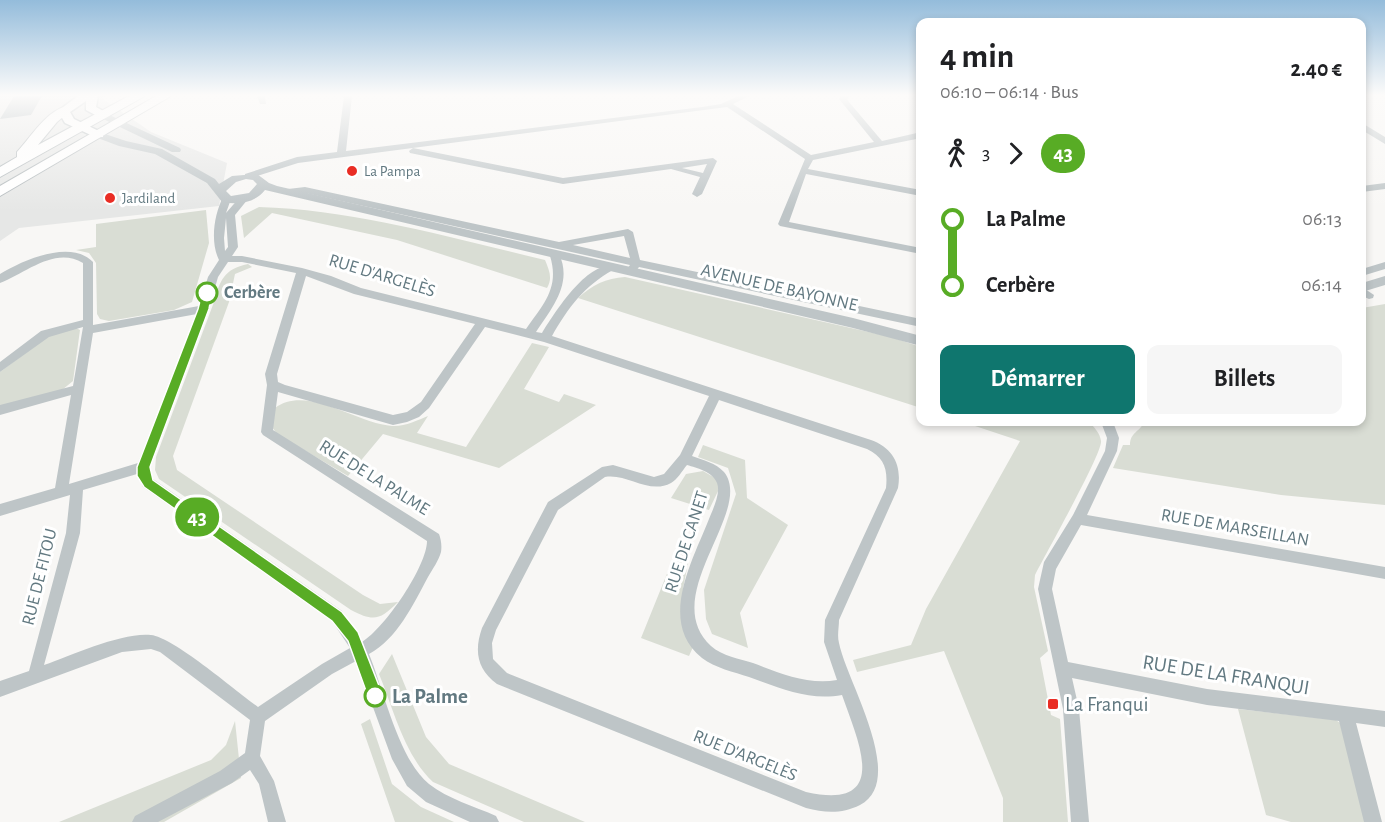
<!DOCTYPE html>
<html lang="fr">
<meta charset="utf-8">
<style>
:root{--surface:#fff;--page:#f6f6f6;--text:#202124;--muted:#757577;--accent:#0f766e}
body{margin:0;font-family:"Alegreya Sans",sans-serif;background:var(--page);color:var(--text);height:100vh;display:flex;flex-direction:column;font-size:22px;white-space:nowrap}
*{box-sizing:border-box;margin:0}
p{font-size:20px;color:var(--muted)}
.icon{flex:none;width:33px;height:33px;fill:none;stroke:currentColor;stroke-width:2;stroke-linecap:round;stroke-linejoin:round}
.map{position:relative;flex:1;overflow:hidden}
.side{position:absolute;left:916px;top:18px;width:450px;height:408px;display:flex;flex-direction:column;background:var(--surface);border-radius:12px;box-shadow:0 3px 9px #0003}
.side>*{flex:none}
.badge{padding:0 12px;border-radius:20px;font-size:21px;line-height:39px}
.map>.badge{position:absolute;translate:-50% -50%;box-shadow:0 0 0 3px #fff}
.legs{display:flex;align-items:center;gap:9px;height:66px;padding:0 24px;font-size:20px}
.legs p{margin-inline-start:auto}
.headline{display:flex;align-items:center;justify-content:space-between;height:102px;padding:0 24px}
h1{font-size:33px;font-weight:700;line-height:45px}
.button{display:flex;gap:12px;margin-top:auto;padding:12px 24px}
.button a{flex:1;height:69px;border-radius:12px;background:var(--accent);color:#fff;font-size:24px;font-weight:700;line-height:69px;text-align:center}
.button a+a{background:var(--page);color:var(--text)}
ul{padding:0 24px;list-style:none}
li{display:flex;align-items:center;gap:21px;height:66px;font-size:22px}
li i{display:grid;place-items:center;width:9px;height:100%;margin:0 8px;background:currentColor}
li i::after{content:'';width:15px;height:15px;margin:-8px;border:4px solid;border-radius:50%;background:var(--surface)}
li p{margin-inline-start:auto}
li:first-child i{background:linear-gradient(#0000 50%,currentColor 0)}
li:last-child i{background:linear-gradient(currentColor 50%,#0000 0)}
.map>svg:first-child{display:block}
</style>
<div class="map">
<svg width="1385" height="822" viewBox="0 0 1385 822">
<rect width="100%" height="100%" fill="#f8f7f5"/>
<path fill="#e6e7e6" d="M 0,96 L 104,96 L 103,99 L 151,132 L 227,163 L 219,206 L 19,228 L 0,241 Z"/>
<path fill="#d9ddd4" d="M 259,207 C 356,210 451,238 545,260 C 549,270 553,278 547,288 L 397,240 L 272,213 L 244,238 L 241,216 Z
M 206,210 L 209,243 L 192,302 L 174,310 L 109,321 L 100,319 L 97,314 L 96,263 L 89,253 L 76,250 L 96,247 L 96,224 Z
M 248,264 L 252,267 L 235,274 L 229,302 L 173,456 L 177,470 L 363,595 L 380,604 L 398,602 C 380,620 374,622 351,610 L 159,479 L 155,470 L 156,457 L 214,302 C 220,280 224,269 248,264 Z
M 625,277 L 891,337 L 921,347 L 921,408 L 578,298 C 592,285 606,278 625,277 Z
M 1385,304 L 1385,505 L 1281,495 L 1113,468 L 1123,445 L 1130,445 C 1130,432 1140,432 1144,422 L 1362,422 L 1362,308 Z
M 76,328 L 80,330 L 73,381 L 62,390 L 0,406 L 0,372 L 50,335 Z
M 532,343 L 549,347 L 524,389 L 559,402 L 564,394 L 596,405 L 499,468 L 383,434 L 348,476 L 277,434 L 272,427 L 275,408 C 307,384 357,424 392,426 C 404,427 418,420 428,416 L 417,433 L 466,447 Z
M 963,422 L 1089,422 C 1094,427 1100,433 1101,441 C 1103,452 1044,557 1035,575 L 1034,587 L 1048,651 L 1040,658 L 1051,715 L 1060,719 L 1068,822 L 1003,822 L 1003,798 L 944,651 L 857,672 L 853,660 L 911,645 L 926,609 L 1020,441 Z
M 703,445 L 745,460 L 747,498 L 788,525 L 740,613 L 748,648 L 712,634 L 706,619 L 704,590 L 736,494 L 728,468 L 698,457 Z
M 703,471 L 717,479 L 719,489 L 709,510 L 671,498 L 686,474 Z
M 679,544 L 691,547 L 683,589 L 693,647 L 689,656 L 641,638 Z
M 392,654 L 426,737 L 449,764 L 585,822 L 524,822 L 433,782 C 404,755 394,710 379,674 Z
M 1238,709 L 1336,720 L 1340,723 L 1367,822 L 1291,822 L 1266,815 Z
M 370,719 L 392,784 L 421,807 L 454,822 L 395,822 L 361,724 Z
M 235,721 L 241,778 L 164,822 L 59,822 L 211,760 L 226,745 Z"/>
<path fill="#a7b3b7" d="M 14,96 L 42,96 L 31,115 L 0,119 Z"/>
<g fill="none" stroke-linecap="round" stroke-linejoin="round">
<defs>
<path id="secondary" d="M 78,96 L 98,96 L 96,107 L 107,113 L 107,117 L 99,117 L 86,110 L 86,101 L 70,112 L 74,119 L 103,133 L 103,137 L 95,137 L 65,123 L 58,111 Z"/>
<path id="primary" d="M 129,96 L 145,96 L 0,177 L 0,167 L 17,157 L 17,152 C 30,138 45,113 64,107 L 70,111 L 57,122 L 38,145 Z
M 156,96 L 171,96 L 0,196 L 0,186 Z"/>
</defs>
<use href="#secondary" stroke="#b0b9bc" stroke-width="3"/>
<use href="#primary" stroke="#b2b9bc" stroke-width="2"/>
<path fill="#bec5c7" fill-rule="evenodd" d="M 257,96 L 265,96 L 266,104 L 260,104 Z
M 344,96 L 352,96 L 346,151 L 702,107 L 721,104 L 738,96 L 749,96 L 733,104 L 811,155 L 874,142 L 839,99 L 841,96 L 850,96 L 847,99 L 849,102 L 882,141 L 921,132 L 921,138 L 813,160 L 808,169 L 921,190 L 921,196 L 806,174 L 789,222 L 921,248 L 921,254 L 780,226 L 778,224 L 805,159 L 727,107 L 298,163 L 251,178 L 245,178 L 245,174 L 297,157 L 337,152 Z
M 1362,123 L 1385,137 L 1385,144 L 1362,130 Z
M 413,148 L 563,178 L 713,158 L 717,161 L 702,194 L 697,197 L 692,194 L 700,177 L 671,169 L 563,184 L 410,153 L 409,151 ZM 707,164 L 703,173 L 682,168 Z
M 1385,183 L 1385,189 L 1362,192 L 1362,186 Z
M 305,187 L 559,242 L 628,229 L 633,232 L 640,260 L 921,319 L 921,327 L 639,267 L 636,271 L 632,272 L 627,269 L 630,265 L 305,193 L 288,195 L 283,192 L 288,189 ZM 624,236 L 630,258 L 573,245 Z
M 226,196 L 231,199 L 226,213 L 240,197 L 246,197 L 248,199 L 235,215 L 238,247 L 232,256 L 242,256 L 302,268 L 331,276 L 361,288 L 526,329 C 543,305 560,288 550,256 L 551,254 L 559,254 C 573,283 552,308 536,332 L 542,333 C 554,314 586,262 613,266 L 613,270 C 584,286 568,308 552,336 L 871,440 C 893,448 902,465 898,488 L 839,620 C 839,627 837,636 839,643 C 846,680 908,780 860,805 C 842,814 825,813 806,808 L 497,684 C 477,669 474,651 482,628 L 548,502 L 602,467 L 613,465 L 654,477 L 664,474 L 680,455 L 709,396 L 544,342 L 485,327 L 429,408 L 419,417 L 407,422 L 393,425 L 278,392 L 273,430 L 439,534 C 441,539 442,546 441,552 C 439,560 432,570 428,577 C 413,605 397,639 369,654 C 384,691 399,760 429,784 C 448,799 474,806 496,816 L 499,822 L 470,822 L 426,802 L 407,786 L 392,759 L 356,661 L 332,674 L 265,721 L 260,756 L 274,781 L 286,822 L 268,822 L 259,784 L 250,770 L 232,783 L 158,822 L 132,822 L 135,816 L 220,771 L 245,753 L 250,720 L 160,652 L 151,649 L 122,652 L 0,697 L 0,681 L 29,671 L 66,533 L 70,495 L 0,516 L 0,504 L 55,488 L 71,395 L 0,415 L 0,405 L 73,386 L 83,327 L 49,337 L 0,372 L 0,362 L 41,331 L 83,320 L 83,263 C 55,246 26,273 0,283 L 0,274 C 23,260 71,239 93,262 L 93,325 L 199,306 L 208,277 L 219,260 C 210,242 214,215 223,197 ZM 226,218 L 228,247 L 225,251 L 224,238 ZM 228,262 L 242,262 L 296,273 L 265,374 L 267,385 L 261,432 L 263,435 L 427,541 C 427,566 385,628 362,642 L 342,611 L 153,479 L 149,467 L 209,309 L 218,277 ZM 306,276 L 354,294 L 475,324 L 421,402 L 407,412 L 393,415 L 285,385 L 278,382 L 277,374 ZM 197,314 L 138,463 L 69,484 L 93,333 ZM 719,400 L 867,449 C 884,457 888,469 886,488 L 825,620 L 824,642 L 837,680 C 807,685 780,673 753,663 C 740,659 722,656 711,646 C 657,596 755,511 724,472 C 716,463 703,460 692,456 ZM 687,465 C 697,468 713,472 717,483 C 721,493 713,509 709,519 C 693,560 657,622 702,658 C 715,668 734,672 749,677 C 780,688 808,701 842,695 C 858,741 892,811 806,792 L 507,673 L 493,659 L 492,643 L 496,630 L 558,510 L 605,477 C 627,473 649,495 671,483 C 677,480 682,471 687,465 ZM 137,474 L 143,487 L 332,621 L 350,648 L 322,664 L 258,707 C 237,692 173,637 151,635 C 122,632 73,655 44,665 L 80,533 L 83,490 Z
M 1385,262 L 1385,269 L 1362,276 L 1362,269 Z
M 1362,287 L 1374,295 L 1373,298 L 1369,299 L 1362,296 Z
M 1101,422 L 1113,422 L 1119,438 L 1117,451 L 1087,515 L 1385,567 L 1385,579 L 1081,525 L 1056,569 L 1052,589 L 1068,662 L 1207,689 L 1385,711 L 1385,727 L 1356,723 L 1382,822 L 1364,822 L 1339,721 L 1207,705 L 1072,678 L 1079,709 L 1089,822 L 1071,822 L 1063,709 L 1038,589 L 1044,562 L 1073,515 L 1105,451 L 1107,438 Z"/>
<path fill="#bec5c7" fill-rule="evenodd" d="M 103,112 L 180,148 L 181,150 L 180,152 L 172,152 L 99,117 L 98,115 Z
M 99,132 L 126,141 L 162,149 L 215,179 L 219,184 L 232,176 L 257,174 L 269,183 L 277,186 L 853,318 L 921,336 L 921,346 L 853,328 L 265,190 C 255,203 238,205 222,202 L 207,183 L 155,154 L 119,146 L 95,137 L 95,133 ZM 246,179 L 253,180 L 257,184 L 249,193 L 231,196 L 226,191 L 236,182 Z
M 1385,276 L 1385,285 L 1362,292 L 1362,283 Z
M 1103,422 L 1128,422 L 1125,426 L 1106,426 Z"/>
<use href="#secondary" fill="#fff" fill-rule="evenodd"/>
<use href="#primary" fill="#fff" fill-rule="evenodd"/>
</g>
<linearGradient id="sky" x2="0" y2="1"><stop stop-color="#94bcdb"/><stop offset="0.45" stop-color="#fcfbfa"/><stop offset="1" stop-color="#fcfbfa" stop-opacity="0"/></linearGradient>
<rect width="1385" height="211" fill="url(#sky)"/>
<path fill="#58ac25" stroke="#fff" stroke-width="1.5" d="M 207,290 L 212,293 L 209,309 L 150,467 L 153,480 L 342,612 L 358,632 L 383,696 L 381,702 L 375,704 L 370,702 L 348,641 L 332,621 L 144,487 L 137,476 L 137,467 L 198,309 L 202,293 Z"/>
<g fill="#e92d24" stroke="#fff" stroke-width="2">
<circle cx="352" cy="171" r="6"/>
<circle cx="110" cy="198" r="6"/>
<rect x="1047" y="698" width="12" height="12" rx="3"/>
</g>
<g fill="#fff" stroke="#58ac25" stroke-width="3">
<circle cx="207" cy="293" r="10"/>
<circle cx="375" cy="696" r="10"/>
</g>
<g text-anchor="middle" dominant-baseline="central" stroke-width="6" stroke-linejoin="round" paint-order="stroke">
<g font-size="15" fill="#627981" stroke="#fff" text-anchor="start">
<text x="364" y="171">La Pampa</text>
<text x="122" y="198">Jardiland</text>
</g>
<g font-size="18" fill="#627981" stroke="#fff">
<text transform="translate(382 276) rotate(17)">RUE D'ARGELÈS</text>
<text transform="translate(779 288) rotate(13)">AVENUE DE BAYONNE</text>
<text transform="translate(374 478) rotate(32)">RUE DE LA PALME</text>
<text transform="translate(1235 528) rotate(10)">RUE DE MARSEILLAN</text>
<text transform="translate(687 542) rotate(-72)">RUE DE CANET</text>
<text transform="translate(40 577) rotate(-76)">RUE DE FITOU</text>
<text transform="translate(745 756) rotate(22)">RUE D'ARGELÈS</text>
</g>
<g font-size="18" font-weight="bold" fill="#627981" stroke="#fff" text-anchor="start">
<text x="224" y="293">Cerbère</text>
</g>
<g font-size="21" fill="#627981" stroke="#fff">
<text transform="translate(1226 675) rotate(9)">RUE DE LA FRANQUI</text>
</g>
<g font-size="21" font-weight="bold" fill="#627981" stroke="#fff" text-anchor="start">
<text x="392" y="696">La Palme</text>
</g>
<g font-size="21" fill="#627981" stroke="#fff" text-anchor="start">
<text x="1065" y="704">La Franqui</text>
</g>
</g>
</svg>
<b class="badge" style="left:197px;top:517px;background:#58ac25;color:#fff">43</b>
<section class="side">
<div class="headline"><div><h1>4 min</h1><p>06:10 – 06:14 · Bus</p></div><b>2.40 €</b></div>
<div class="legs"><svg class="icon" aria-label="walk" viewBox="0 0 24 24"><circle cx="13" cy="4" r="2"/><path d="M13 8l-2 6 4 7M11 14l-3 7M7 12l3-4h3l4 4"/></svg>3<svg class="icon" aria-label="forward" viewBox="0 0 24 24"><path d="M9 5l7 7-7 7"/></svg><b class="badge" style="background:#58ac25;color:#fff">43</b></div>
<ul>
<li><i style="color:#58ac25"></i><b>La Palme</b><p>06:13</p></li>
<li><i style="color:#58ac25"></i><b>Cerbère</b><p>06:14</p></li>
</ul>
<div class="button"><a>Démarrer</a><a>Billets</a></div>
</section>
</div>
